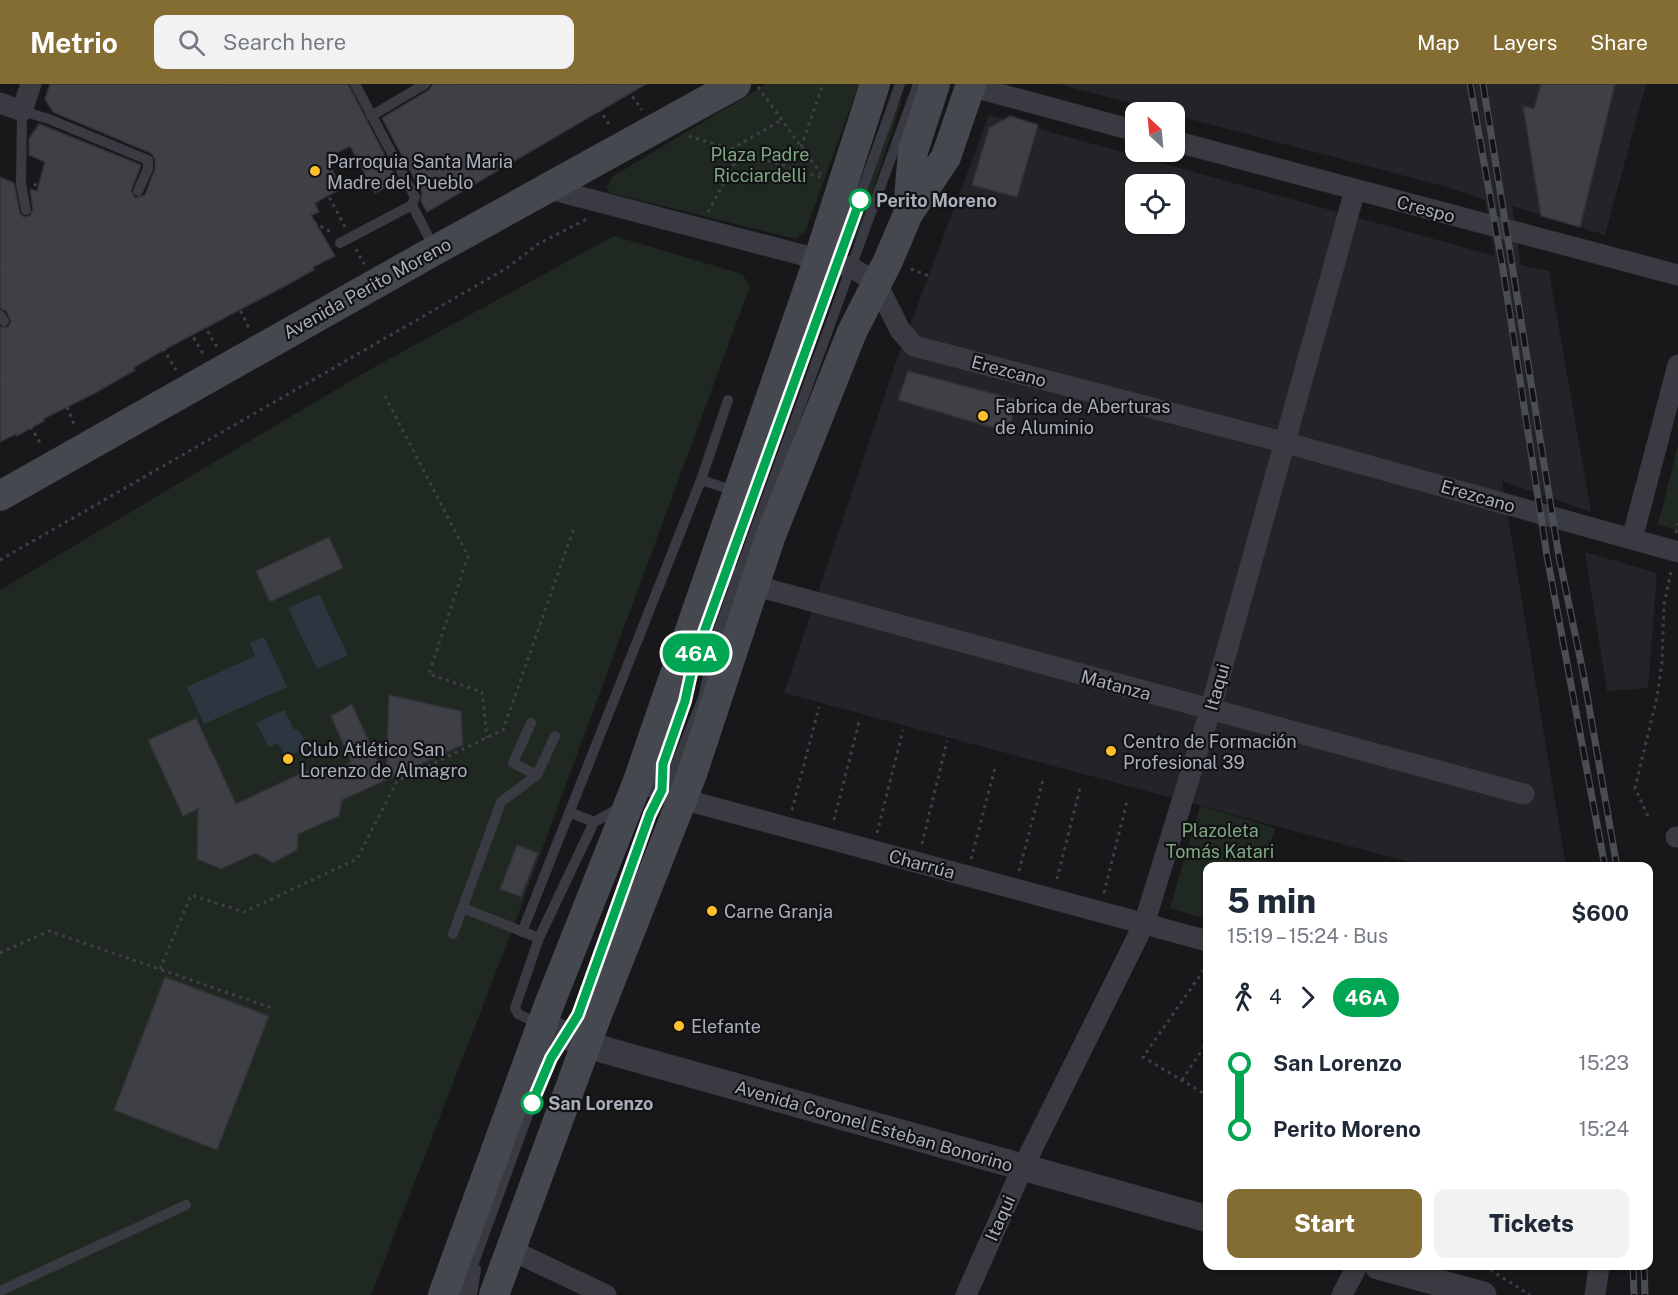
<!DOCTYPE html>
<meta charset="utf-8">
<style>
:root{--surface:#fff;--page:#f2f2f3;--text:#1f2937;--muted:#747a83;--accent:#846d32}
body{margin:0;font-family:"Public Sans",sans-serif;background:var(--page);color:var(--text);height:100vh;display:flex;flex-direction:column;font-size:22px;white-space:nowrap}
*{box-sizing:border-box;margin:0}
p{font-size:20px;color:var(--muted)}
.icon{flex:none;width:33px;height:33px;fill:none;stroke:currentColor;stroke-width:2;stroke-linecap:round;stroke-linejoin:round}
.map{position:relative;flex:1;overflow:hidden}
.panel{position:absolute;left:1203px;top:778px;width:450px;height:408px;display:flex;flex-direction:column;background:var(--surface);border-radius:12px;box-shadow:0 2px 4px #0004}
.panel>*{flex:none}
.badge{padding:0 12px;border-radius:20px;font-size:21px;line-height:39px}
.needle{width:39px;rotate:334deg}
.controls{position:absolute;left:1125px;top:18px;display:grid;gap:12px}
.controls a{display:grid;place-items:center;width:60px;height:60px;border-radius:12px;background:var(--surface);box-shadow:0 2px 4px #0004;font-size:30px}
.map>.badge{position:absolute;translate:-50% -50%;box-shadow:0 0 0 3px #fff}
.legs{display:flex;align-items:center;gap:9px;height:66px;padding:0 24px;font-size:20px}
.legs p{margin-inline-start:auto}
.headline{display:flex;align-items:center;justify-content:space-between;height:102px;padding:0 24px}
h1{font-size:33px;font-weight:800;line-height:45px}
.button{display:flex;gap:12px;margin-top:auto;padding:12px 24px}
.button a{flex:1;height:69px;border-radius:12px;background:var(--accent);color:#fff;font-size:24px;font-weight:800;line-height:69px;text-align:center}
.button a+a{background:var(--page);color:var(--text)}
ul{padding:0 24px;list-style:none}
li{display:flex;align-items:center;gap:21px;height:66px;font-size:22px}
li i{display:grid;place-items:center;width:9px;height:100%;margin:0 8px;background:currentColor}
li i::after{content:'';width:15px;height:15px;margin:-8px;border:4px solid;border-radius:50%;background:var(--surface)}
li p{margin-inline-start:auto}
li:first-child i{background:linear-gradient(#0000 50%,currentColor 0)}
li:last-child i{background:linear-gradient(currentColor 50%,#0000 0)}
header{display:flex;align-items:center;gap:36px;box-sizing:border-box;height:84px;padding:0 30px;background:var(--accent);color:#fff}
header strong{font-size:28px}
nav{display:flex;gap:33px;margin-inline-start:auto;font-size:21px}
.search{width:420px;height:54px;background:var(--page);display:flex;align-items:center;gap:15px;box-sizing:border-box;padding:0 21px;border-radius:12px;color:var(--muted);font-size:22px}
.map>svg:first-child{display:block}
</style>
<header>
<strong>Metrio</strong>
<div class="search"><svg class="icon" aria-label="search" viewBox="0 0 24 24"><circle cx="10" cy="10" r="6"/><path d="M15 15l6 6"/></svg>Search here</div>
<nav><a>Map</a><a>Layers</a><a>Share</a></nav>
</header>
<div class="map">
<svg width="1678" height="1211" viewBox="0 0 1678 1211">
<rect width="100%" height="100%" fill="#18181a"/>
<path fill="#242428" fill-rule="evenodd" d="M 1058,0 L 1646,0 L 1605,151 L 1512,122 L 1521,181 L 1549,187 L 1591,428 L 1502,397 L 1566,783 L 1427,783 L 784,609 L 894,284 L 989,31 L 1495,172 L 1485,116 L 1447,103 L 1175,31 L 1174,28 L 1165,28 ZM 1136,100 L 1174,100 L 1174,140 L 1136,140 Z
M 1585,468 L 1657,489 L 1648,604 L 1607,607 Z"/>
<path fill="#1f2921" d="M 766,0 L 859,0 L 805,148 L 796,155 L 610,109 L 607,103 L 612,93 Z
M 903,12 L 857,156 L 852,153 L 891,33 Z
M 614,152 L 742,190 L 750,202 L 513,844 L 371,1211 L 0,1211 L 0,506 L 369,286 Z
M 1678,361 L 1678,446 L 1658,441 Z
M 1200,722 L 1275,744 L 1264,783 L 1208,783 L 1207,835 L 1170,824 Z"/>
<path fill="#2c3640" d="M 319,510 L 348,571 L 317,585 L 288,524 Z
M 264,553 L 287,603 L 204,640 L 187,603 L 255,572 L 250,559 Z
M 284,626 L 294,645 L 300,648 L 308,663 L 286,673 L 278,659 L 269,663 L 256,639 Z"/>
<path fill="#3f4045" stroke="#323237" stroke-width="1.5" d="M 50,0 L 348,0 L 398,97 L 375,109 L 350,62 L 326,74 L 342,104 L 315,119 L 319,128 L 311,131 L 335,172 L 313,183 L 314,186 L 283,203 L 160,268 L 133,284 L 135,286 L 95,309 L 43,335 L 44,337 L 17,352 L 16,350 L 0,358 L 0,243 L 8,243 L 11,237 L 6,227 L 0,224 L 0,93 L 14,99 L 20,130 L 24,133 L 30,132 L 33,125 L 30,105 L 37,107 L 45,78 L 29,71 L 29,55 L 39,40 L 141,81 L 131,107 L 135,114 L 145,111 L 155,85 L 155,75 L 151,69 L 53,28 L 45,15 Z
M 433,0 L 646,0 L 427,128 L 421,117 L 422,109 L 382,34 L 429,6 Z
M 1541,0 L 1615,0 L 1580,143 L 1541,132 L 1523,22 L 1534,25 Z
M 1010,32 L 1038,41 L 1017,113 L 972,101 L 989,44 Z
M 908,287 L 1017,316 L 1008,348 L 898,316 Z
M 329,453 L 343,484 L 270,518 L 256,487 Z
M 389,611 L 461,627 L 463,661 L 386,696 Z
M 352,620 L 386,696 L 342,716 L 339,732 L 298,750 L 297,766 L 273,779 L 256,769 L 221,785 L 197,775 L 198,725 L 183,732 L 148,656 L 196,634 L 236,720 L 314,683 L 331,689 L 351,678 L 331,632 Z
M 517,761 L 538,769 L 521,813 L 500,805 Z
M 165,893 L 269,932 L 217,1066 L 114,1026 Z"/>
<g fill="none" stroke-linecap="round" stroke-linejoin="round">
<path stroke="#3e4047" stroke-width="3" stroke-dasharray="3 4.5" stroke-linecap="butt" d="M 231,0 L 250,30
M 447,0 L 457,19 L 467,13 L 490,44
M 582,0 L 611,43
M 624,0 L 642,26
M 758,3 L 821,90
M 430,13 L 435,22
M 467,13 L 474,9
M 512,42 L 499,20 L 520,7
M 689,52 L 820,93
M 459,56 L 468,77
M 801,63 L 823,0
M 153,64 L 174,22 L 164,0
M 731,65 L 782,36
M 163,77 L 192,85 L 235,102 L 249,93 L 298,130 L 333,149
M 192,85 L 199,71 L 218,57 L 212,47
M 215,94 L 228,76 L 243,65
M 34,100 L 59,120 L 69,134
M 423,100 L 500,60 L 490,44 L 507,35
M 326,107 L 345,143
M 708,128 L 741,68
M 162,132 L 181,81
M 206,137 L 266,103
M 21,138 L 18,144 L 12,145 L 1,188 L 17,197 L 35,232
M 356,165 L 364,180
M 217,180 L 249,244
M 94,183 L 101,196
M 911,185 L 929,192
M 154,186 L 126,202 L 176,286
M 181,202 L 217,263
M 72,210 L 78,221
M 107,215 L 128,205
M 175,221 L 203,270
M 17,240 L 85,203 L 79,191 L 168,140 L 148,117
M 35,247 L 43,262 L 75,343
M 0,291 L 42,362
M 385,312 L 468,472 L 429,590 L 482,608 L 487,654
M 1676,449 L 1678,439
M 0,476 L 507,184 L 538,160 L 587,135
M 792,726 L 819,623
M 1648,732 L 1635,704 L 1657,613 L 1662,578 L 1664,521 L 1671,487
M 834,736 L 860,634
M 877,749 L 903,646
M 922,760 L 947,657
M 971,775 L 995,684
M 1019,787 L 1043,696
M 1057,795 L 1080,704
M 1104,809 L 1127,717
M 0,869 L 49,847 L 275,925
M 1208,880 L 1143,973 L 1208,1012
M 160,885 L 191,811 L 244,828 L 357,775 L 397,697 L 503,646 L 574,444
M 1182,996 L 1208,957
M 1484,1182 L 1530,1211"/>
<path stroke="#3a3b42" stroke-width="10" d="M 355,0 L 415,113 L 412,121 L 428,152
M 371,32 L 425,0
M 26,126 L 21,100 L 22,27 L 49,35 L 148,76 L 148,85 L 138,107
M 340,159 L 412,121
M 0,231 L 4,237
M 701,396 L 738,408
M 735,463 L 900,0
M 531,639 L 513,679 L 537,691
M 662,703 L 663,680 L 685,617 L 693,579
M 569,728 L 594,738
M 463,824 L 539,854
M 522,848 L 701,396 L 728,316
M 453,850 L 501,718 L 537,691 L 555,652
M 539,940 L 518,930 L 515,924 L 539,854 L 594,738 L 623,722
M 0,1207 L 186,1121
M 462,1211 L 532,1020 L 551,974 L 578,931 L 650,730 L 674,685 L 703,614 L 717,550 L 918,0
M 472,1211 L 476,1185"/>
<path stroke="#3a3b42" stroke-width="21" d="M 970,2 L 1136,47
M 0,19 L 22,27 L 31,0
M 1174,57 L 1678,191
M 550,105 L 852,184 L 876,198 L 900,246 L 914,262 L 1287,359 L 1678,468
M 1632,455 L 1678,281
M 710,485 L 756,502 L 1524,710
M 638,697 L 682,715 L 1208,857
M 1676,753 L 1678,753
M 511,1166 L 606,1211
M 966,1211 L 1022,1085 L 1144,840 L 1210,627 L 1355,106
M 1342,1211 L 1357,1182
M 1595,1211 L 1599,1182"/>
<path stroke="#3a3b42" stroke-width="27" d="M 543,941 L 587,961 L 1208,1135
M 1378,1182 L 1483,1211"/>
<path stroke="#464850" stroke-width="30" d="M 908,127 L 913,67 L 935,0
M 0,412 L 430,169 L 736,0
M 443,1211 L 549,921 L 638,697 L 819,174 L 875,0
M 494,1211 L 595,936 L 692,690 L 770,454 L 852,248 L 888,177 L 908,130 L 946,73 L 971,0"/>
<defs>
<path id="rail" d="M 1470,0 L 1503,185 L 1547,472 L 1605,783
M 1483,0 L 1559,473 L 1583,588 L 1617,783
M 1633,1182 L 1634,1211
M 1644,1182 L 1645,1211"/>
</defs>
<use href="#rail" stroke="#4b4d55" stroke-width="7"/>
<use href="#rail" stroke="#131315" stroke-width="4.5" stroke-dasharray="14" stroke-linecap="butt"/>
</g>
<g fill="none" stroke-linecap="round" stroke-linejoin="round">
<defs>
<path id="line-1" d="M 532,1019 L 551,974 L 578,931 L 650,730 L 662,706 L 663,680 L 685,617 L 694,576 L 860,116"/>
</defs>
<use href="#line-1" stroke="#fff" stroke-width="14"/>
<use href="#line-1" stroke="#00a651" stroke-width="9"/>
</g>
<g fill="#ffc12b" stroke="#131315" stroke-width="2">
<circle cx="315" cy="87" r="6"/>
<circle cx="983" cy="332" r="6"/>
<circle cx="1111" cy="667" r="6"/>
<circle cx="288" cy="675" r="6"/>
<circle cx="712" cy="827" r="6"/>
<circle cx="679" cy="942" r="6"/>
</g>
<g fill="#fff" stroke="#00a651" stroke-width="3">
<circle cx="860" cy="116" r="10"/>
<circle cx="532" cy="1019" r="10"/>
</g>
<g text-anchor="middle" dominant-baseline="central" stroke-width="4.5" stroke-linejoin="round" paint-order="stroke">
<g font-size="18" fill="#7ea882" stroke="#131315">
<text x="760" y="70">Plaza Padre<tspan x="760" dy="21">Ricciardelli</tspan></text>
<text x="1220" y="746">Plazoleta<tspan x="1220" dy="21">Tomás Katari</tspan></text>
</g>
<g font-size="18" fill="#a9aebb" stroke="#131315" text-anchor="start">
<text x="327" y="77">Parroquia Santa Maria<tspan x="327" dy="21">Madre del Pueblo</tspan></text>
<text x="995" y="322">Fabrica de Aberturas<tspan x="995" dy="21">de Aluminio</tspan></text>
<text x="1123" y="657">Centro de Formación<tspan x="1123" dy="21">Profesional 39</tspan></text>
<text x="300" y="665">Club Atlético San<tspan x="300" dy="21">Lorenzo de Almagro</tspan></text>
<text x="724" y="827">Carne Granja</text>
<text x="691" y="942">Elefante</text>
</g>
<g font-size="18" font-weight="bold" fill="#a9aebb" stroke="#131315" text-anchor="start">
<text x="876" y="116">Perito Moreno</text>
<text x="548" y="1019">San Lorenzo</text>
</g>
<g font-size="18" fill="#a9aebb" stroke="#131315">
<text transform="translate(1426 125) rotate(15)">Crespo</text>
<text transform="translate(367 204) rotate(-29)">Avenida Perito Moreno</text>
<text transform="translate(1009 287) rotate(15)">Erezcano</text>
<text transform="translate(1478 412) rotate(16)">Erezcano</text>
<text transform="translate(1116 601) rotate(15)">Matanza</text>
<text transform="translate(1217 603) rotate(-74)">Itaqui</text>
<text transform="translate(922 780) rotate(15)">Charrúa</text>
<text transform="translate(874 1042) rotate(16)">Avenida Coronel Esteban Bonorino</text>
<text transform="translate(1000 1134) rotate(-66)">Itaqui</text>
</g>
</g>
</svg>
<div class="controls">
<a><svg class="needle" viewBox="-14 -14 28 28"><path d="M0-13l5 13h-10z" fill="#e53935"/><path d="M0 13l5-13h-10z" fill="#747a83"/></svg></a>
<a><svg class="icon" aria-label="locate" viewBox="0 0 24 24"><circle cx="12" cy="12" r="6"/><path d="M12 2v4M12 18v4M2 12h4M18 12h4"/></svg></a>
</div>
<b class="badge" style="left:696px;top:569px;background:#00a651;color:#fff">46A</b>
<section class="panel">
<div class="headline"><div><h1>5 min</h1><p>15:19 – 15:24 · Bus</p></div><b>$600</b></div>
<div class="legs"><svg class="icon" aria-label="walk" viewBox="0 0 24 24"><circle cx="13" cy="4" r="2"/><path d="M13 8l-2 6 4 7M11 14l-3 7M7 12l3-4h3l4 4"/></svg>4<svg class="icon" aria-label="forward" viewBox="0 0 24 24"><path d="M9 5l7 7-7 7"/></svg><b class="badge" style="background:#00a651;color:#fff">46A</b></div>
<ul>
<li><i style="color:#00a651"></i><b>San Lorenzo</b><p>15:23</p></li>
<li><i style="color:#00a651"></i><b>Perito Moreno</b><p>15:24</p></li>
</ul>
<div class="button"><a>Start</a><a>Tickets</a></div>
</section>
</div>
